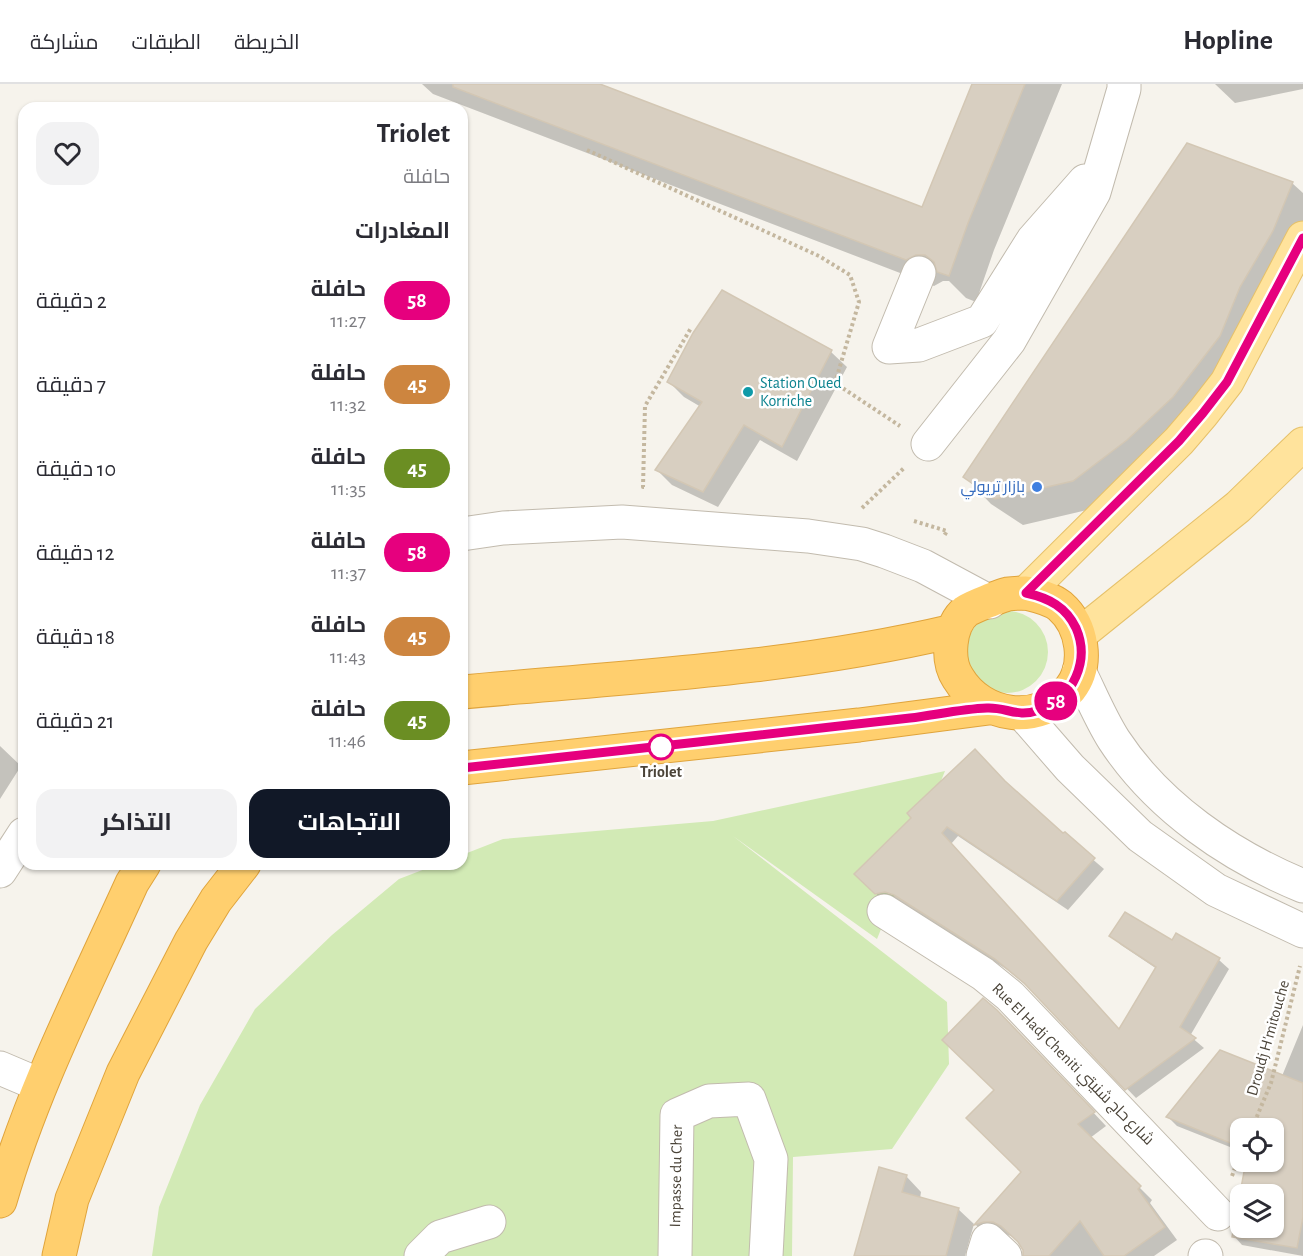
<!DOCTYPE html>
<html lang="ar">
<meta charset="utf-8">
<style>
:root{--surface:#fff;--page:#f2f2f3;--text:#2b2b33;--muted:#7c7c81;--line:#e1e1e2;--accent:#111827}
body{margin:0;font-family:"Alegreya Sans",Cairo,sans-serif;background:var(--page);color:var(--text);direction:rtl;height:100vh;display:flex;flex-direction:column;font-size:22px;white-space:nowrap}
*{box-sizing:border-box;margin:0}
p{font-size:20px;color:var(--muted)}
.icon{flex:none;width:33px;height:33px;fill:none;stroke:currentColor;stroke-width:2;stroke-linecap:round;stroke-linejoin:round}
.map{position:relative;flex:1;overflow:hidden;direction:ltr}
.sheet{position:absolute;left:18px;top:18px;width:450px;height:768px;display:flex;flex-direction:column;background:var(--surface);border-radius:18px;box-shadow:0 2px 4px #0004;direction:rtl}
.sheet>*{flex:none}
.badge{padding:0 12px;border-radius:20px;font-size:21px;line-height:39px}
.buttons{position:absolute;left:1230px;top:1034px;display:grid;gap:12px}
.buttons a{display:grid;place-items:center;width:54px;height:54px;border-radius:12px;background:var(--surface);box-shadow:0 2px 4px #0004;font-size:30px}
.map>.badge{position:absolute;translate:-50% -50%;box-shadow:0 0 0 3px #fff}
h2{padding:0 18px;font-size:22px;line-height:54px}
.round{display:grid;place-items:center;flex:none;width:63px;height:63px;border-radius:18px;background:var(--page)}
.summary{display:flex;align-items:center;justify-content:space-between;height:102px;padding:0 18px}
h1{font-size:28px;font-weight:700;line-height:45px}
.action{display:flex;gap:12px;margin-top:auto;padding:12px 18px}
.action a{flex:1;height:69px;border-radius:18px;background:var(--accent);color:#fff;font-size:24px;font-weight:700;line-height:69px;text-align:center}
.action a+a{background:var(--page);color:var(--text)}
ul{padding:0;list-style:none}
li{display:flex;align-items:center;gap:18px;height:84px;padding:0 18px}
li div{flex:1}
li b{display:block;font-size:22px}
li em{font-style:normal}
li .badge{min-width:66px;font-weight:700;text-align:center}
header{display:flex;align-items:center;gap:36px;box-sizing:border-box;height:84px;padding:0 30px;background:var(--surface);border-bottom:2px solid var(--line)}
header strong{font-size:28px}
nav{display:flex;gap:33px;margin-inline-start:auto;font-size:21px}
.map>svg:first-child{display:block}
</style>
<header>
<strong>Hopline</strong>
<nav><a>الخريطة</a><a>الطبقات</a><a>مشاركة</a></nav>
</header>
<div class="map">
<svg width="1303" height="1172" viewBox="0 0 1303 1172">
<rect width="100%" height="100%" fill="#f6f3ec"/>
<path fill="#d2eab5" d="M966 568a41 41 0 1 1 82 0a41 41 0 1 1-82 0Z
M 945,687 L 877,855 L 733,752 L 947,918 L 949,980 L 892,1065 L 793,1073 L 792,1172 L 152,1172 L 159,1123 L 200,1021 L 255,925 L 332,851 L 399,795 L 438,780 L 462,780 L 462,771 L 503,755 L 713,737 Z"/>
<path fill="#0003" d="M 422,0 L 596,0 L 923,125 L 973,0 L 1062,0 L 994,166 L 976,218 L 966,214 L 949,197 L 943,197 L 934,202 L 433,10 Z
M 1215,0 L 1303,0 L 1303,5 L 1235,19 Z
M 1292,99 L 1303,109 L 1303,164 L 1246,278 L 1100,423 L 1023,441 L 991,420 L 965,393 Z
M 723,208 L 831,268 L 847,283 L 797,377 L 760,356 L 718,423 L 672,401 L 657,386 L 701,323 L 684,313 L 669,298 Z
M 0,662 L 21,682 L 0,715 Z
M 1007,702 L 1104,785 L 1068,826 L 958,752 L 951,760 L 1120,947 L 1157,885 L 1121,861 L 1111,851 L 1172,859 L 1177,851 L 1219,876 L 1229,885 L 1190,952 L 1204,964 L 1136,1014 L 1033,907 L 1006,885 L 905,821 L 896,818 L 887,820 L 856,790 Z
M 1010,940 L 1106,1042 L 1090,1054 L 1152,1116 L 1150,1119 L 1177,1156 L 1154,1172 L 1025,1172 L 1025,1167 L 1015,1154 L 1006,1150 L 997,1150 L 988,1153 L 976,1141 L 1023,1088 L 996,1006 Z
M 1303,941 L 1303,1172 L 1242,1161 L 1234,1152 L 1240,1114 L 1240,1143 L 1274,1143 L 1274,1110 L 1241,1110 L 1247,1077 L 1274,1077 L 1274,1044 L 1240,1044 L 1240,1067 L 1177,1042 L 1168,1033 L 1282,992 Z
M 906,1092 L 921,1108 L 920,1115 L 958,1125 L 974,1140 L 965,1172 L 856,1172 Z"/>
<path fill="#d8cfc1" stroke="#d3c7b4" stroke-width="1.5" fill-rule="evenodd" d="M 453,0 L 600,0 L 922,123 L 972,0 L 1025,0 L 968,139 L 949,192 L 937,188 L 934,178 L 925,171 L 916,171 L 906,176 L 453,3 Z
M 1187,59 L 1293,98 L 1273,147 L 1240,203 L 1220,252 L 1173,313 L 1127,356 L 1073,397 L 995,415 L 963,393 Z
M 722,206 L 832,266 L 782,363 L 744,341 L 703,408 L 655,386 L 702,318 L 667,298 L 693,249 Z
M 975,665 L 1005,697 L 1063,749 L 1065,748 L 1095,774 L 1057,817 L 947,743 L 942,749 L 1119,945 L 1156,883 L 1109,852 L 1125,828 L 1172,856 L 1176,849 L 1220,874 L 1180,943 L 1196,954 L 1125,1006 L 1024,899 L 995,875 L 894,811 L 885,808 L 875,810 L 854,790 L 911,734 L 907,729 Z
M 983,914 L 997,926 L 1095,1028 L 1078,1040 L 1141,1102 L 1138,1105 L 1165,1143 L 1124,1172 L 1104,1172 L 1080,1137 L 1049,1172 L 1023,1172 L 1023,1166 L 1018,1158 L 1001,1142 L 993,1138 L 984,1138 L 974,1141 L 1021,1088 L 966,1034 L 994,1006 L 942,956 Z
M 1220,966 L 1303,999 L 1303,1133 L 1297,1164 L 1232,1153 L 1246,1077 L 1274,1077 L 1274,1044 L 1240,1044 L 1240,1063 L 1166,1033 ZM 1240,1110 L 1274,1110 L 1274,1143 L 1240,1143 Z
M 879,1083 L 907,1091 L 902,1108 L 959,1124 L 946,1172 L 854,1172 Z"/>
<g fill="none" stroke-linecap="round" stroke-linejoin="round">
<defs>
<path id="minor" d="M 919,189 L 889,263 L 919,261 L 982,237 L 1033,156 L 1085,97
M 928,360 L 1009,257 L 1094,108 L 1124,5 L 1124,0
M 462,450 L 503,444 L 622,438 L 808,452 L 862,460 L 884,467 L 923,482 L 990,518
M 1079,587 C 1090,609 1100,634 1114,656 C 1158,723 1230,772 1303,802
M 1023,630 L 1070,684 L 1140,752 L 1216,806 L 1303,847
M 0,787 L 24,750
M 884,827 L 983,890 L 1010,912 L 1218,1130
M 0,984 L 40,1001
M 421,1172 L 440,1153 L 489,1138
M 675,1172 L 677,1031 L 709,1017 L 749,1015 L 771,1075 L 766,1172
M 983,1172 L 988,1156 L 1005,1172
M 1205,1172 L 1206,1172"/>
<path id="major" d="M 1026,509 L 1179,357 L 1203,329 L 1227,298 L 1303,154
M 1079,551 L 1238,423 L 1303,360"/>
<path id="highway" d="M 1026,509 C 1038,512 1050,514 1060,522 C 1083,542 1089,581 1070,605 C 1039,642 982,634 958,594 C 946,576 949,541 966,527 C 969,524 1003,511 1008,510 C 1014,509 1021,509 1026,509 Z
M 462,608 C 627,593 792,585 953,547
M 462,684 L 859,641 L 989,624
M 0,1117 C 32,1006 85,903 132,799 L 144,780
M 59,1172 L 72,1115 L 123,989 L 191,857 L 216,816 L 244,780"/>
</defs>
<use href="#minor" stroke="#c2bbae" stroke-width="35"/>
<use href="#major" stroke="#e6c16a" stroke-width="35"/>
<use href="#highway" stroke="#e0a43c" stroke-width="35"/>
<path stroke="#c4b79f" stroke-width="4" stroke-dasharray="3 3" stroke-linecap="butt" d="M 587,66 L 819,172 L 850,191 L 859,218 L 835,299 L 900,342
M 644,403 L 643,403 L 645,322 L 691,244
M 862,424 L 904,384
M 914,437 L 947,447 L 944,452
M 1252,1044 L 1271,999 L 1300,882
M 1232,1092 L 1240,1070"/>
<use href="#minor" stroke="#fff" stroke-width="33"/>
<use href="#major" stroke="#ffe39c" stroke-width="33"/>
<use href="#highway" stroke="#ffcf6e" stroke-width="33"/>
</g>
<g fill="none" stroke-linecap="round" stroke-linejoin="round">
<defs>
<path id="line" d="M 462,684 C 611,668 761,651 910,634 C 935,631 961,625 987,624 C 1007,623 1016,634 1040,626 C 1074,614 1090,576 1076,544 C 1066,523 1049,514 1026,509 L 1179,357 L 1203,329 L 1227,298 L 1303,154"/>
</defs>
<use href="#line" stroke="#fff" stroke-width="14"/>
<use href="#line" stroke="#e6007e" stroke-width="9"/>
</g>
<circle fill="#0f9aa8" stroke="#fff" stroke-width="2" cx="748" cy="308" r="6"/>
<circle fill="#3f7fe0" stroke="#fff" stroke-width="2" cx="1037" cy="403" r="6"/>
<circle fill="#fff" stroke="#e6007e" stroke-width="3" cx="661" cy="663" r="12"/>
<g text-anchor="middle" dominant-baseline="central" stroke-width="5" stroke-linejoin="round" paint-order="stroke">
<g font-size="16" fill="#0d838f" stroke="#fff" text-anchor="start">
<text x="760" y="299">Station Oued<tspan x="760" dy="18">Korriche</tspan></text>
</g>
<g font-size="16" fill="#366cbe" stroke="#fff" text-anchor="end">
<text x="1025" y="403">بازار تريولي</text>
</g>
<g font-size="16" font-weight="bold" fill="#4b4439" stroke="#fff">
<text x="661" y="688">Triolet</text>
</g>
<g font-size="16" fill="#4b4439" stroke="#fff">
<text transform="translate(1268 954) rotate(-74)">Droudj H'mitouche</text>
<text transform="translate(1073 980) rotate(45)">Rue El Hadj Cheniti شارع حاج شنيتي</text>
<text transform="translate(676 1092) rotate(-89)">Impasse du Cher</text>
</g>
</g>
</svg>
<div class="buttons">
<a><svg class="icon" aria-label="locate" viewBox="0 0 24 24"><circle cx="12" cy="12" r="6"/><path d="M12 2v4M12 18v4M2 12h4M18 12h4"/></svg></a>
<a><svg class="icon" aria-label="layers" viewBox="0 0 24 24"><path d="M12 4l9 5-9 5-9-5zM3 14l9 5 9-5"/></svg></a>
</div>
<b class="badge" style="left:1056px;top:617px;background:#e6007e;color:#fff">58</b>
<section class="sheet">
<div class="summary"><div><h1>Triolet</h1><p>حافلة</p></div><a class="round"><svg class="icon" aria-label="heart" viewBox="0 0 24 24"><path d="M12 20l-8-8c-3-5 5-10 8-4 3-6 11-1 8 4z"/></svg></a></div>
<h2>المغادرات</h2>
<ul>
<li><span class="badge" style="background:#e6007e;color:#fff">58</span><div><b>حافلة</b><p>11:27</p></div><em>2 دقيقة</em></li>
<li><span class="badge" style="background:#cd853f;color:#fff">45</span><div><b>حافلة</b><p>11:32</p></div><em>7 دقيقة</em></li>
<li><span class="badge" style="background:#6b8e23;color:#fff">45</span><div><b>حافلة</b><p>11:35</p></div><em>10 دقيقة</em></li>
<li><span class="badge" style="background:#e6007e;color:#fff">58</span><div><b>حافلة</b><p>11:37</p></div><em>12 دقيقة</em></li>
<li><span class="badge" style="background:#cd853f;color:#fff">45</span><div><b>حافلة</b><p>11:43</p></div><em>18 دقيقة</em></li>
<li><span class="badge" style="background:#6b8e23;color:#fff">45</span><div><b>حافلة</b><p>11:46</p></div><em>21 دقيقة</em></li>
</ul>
<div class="action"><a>الاتجاهات</a><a>التذاكر</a></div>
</section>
</div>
